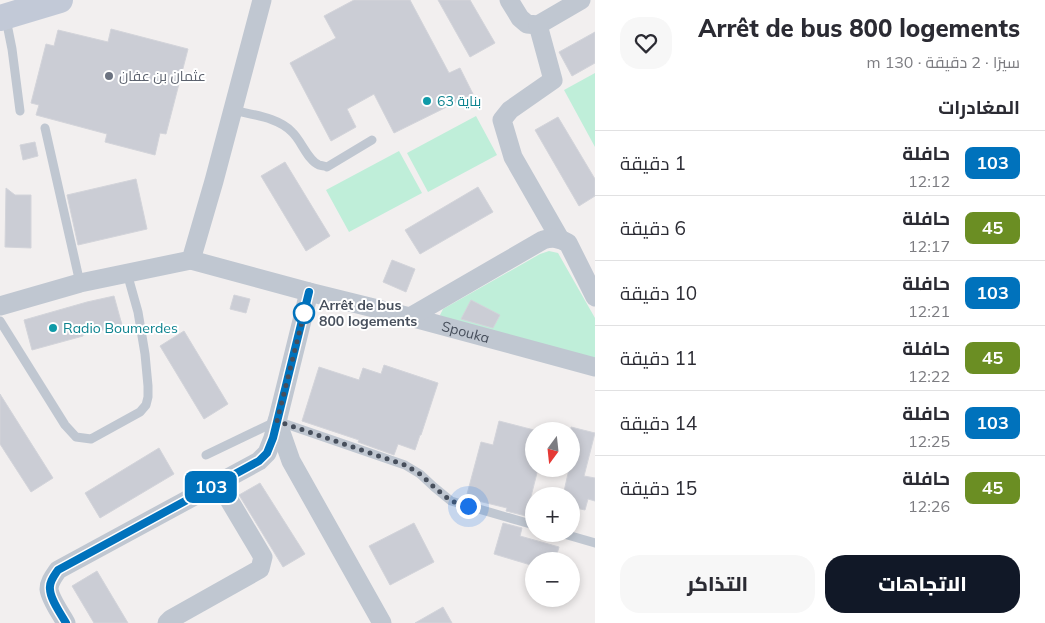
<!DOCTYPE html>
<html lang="ar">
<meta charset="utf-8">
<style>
:root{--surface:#fff;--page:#f7f7f7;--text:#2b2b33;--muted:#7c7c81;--line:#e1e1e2;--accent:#111827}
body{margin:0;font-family:Mulish,Cairo,sans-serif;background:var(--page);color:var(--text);direction:rtl;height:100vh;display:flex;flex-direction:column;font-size:19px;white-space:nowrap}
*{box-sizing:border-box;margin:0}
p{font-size:16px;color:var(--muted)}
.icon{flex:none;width:28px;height:28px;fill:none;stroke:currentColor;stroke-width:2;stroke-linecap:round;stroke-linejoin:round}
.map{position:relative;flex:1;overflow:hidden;direction:ltr}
.panel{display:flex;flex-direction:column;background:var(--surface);width:450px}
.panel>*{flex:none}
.badge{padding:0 10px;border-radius:8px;font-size:18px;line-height:32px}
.needle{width:32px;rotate:195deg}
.fabs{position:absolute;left:525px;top:422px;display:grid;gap:10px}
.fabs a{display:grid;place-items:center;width:55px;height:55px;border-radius:50%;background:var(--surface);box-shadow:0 2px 8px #0003;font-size:25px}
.you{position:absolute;width:25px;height:25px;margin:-12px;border:4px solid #fff;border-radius:50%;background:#1a73e8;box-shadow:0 0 0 8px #1a73e833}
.map>.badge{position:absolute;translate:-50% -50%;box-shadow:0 0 0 2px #fff}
h2{padding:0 25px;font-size:19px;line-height:45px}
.round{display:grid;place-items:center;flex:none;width:52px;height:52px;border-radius:20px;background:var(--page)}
.headline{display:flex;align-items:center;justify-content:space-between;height:85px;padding:0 25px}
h1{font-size:24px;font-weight:800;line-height:38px}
.button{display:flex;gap:10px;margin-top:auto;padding:10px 25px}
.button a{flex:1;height:58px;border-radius:20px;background:var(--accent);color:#fff;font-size:20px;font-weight:800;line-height:58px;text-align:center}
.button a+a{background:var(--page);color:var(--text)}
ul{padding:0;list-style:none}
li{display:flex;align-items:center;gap:15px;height:65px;padding:0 25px;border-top:1px solid var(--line)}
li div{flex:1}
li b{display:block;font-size:19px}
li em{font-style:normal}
li .badge{min-width:55px;font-weight:700;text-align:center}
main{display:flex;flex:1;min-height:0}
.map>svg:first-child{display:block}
</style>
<main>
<section class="panel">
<div class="headline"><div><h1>Arrêt de bus 800 logements</h1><p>سيرًا · 2 دقيقة · 130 m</p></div><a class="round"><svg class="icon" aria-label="heart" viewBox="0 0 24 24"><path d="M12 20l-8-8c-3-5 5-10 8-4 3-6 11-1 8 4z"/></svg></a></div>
<h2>المغادرات</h2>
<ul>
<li><span class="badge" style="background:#0072bc;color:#fff">103</span><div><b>حافلة</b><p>12:12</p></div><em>1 دقيقة</em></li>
<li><span class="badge" style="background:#6b8e23;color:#fff">45</span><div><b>حافلة</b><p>12:17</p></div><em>6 دقيقة</em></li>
<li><span class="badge" style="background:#0072bc;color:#fff">103</span><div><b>حافلة</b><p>12:21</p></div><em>10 دقيقة</em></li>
<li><span class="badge" style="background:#6b8e23;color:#fff">45</span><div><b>حافلة</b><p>12:22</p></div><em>11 دقيقة</em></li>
<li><span class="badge" style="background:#0072bc;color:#fff">103</span><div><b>حافلة</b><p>12:25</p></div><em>14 دقيقة</em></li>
<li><span class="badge" style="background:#6b8e23;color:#fff">45</span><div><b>حافلة</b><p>12:26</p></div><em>15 دقيقة</em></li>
</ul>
<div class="button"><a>الاتجاهات</a><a>التذاكر</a></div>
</section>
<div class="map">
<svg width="595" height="623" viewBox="0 0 595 623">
<rect width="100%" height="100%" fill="#f2efef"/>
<path fill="#bfeed9" d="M 595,73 L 595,147 L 564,90 Z
M 476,116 L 497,155 L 428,192 L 407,153 Z
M 399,151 L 422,193 L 349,232 L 326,190 Z
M 549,251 L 558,253 L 595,318 L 595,361 L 444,321 L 440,315 L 443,309 L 540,254 Z"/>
<path fill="#cbcdd5" stroke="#d3d4da" d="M 354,0 L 410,0 L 449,73 L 460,68 L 473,94 L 394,133 L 374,94 L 347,109 L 356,127 L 331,141 L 290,63 L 336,38 L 324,16 Z
M 438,0 L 470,0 L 495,43 L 470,57 Z
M 111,29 L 188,49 L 166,134 L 160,133 L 155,155 L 105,142 L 107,134 L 36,115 L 39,105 L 31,103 L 46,44 L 54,46 L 58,30 L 108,42 Z
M 595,32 L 595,63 L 572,76 L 559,52 Z
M 558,117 L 595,179 L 595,196 L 579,206 L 535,130 Z
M 35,142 L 38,156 L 23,160 L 20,145 Z
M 285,162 L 330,236 L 306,251 L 261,176 Z
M 136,179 L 147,229 L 78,245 L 67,195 Z
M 478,187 L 493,212 L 420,254 L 405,230 Z
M 6,188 L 15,195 L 31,195 L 31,248 L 5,247 Z
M 392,260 L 415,269 L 406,292 L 383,282 Z
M 234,295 L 250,299 L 246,313 L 230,309 Z
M 114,296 L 122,325 L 83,335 L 83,336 L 32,350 L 24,320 L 87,302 Z
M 471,300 L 500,315 L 493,328 L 461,319 Z
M 184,331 L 228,404 L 204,419 L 160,346 Z
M 384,365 L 438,383 L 421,435 L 420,435 L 415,450 L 398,444 L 394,455 L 358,442 L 359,440 L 302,421 L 319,367 L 359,380 L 363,368 L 381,374 Z
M 0,394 L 53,478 L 31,492 L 0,444 Z
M 499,421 L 534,430 L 534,469 L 538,469 L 526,516 L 506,511 L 507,508 L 466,498 L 481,442 L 493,445 Z
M 571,427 L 595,433 L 584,476 L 595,478 L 595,501 L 588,499 L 585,510 L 571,507 L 571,496 L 563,496 L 569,469 L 571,469 Z
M 159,448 L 174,474 L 100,518 L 85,493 Z
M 260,483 L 305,554 L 283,567 L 239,495 Z
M 414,523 L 434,562 L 390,585 L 369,546 Z
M 503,523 L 522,528 L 520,536 L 559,547 L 555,561 L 534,561 L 534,566 L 494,554 Z
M 97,571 L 128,623 L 94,623 L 72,586 Z
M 443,607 L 452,623 L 415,623 Z"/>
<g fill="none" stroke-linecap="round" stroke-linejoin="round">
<path stroke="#c0c7d1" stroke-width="9" d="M 6,19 L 12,49 L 20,111
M 233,110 C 252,115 278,117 292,132 C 301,140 308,161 319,165 C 322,166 325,166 327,167 L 372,140
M 45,128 L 80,283
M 0,321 L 65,425 L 76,437 L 91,439 L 140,412 L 146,405 L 148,397 L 148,386 L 145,354 L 138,312 L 127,273
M 206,455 L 277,421 L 405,465 L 420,474 L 434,487 L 451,501 L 534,525
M 564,534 L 595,543"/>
<g stroke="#c0c7d1" stroke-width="19">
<path d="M 509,0 L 520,18 L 527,24 L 538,25 L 581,0"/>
<path d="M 538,25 L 553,80 L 510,110 L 502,120 L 513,157 L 560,239"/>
<path id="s1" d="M 191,260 L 309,292 L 410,317 L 595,367"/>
<path d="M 0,306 L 80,283 L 191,260 L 214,181 L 262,0"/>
<path d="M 410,317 L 543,240 C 553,237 558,238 568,243 L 595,297"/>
<path d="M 277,421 L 291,461 L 382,623"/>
<path d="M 66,623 C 61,614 50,599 49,589 C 49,582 54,576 58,570 L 259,461 L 267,453 L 273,438 L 309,292"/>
<path d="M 167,623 L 171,619 L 260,569 L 263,557 L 219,483"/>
</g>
<path stroke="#c2c9d7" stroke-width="26" d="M 0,18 L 60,0"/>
</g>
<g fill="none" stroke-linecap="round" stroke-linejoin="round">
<defs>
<path id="line" d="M 66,623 C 61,614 50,599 50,589 C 49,582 54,576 58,570 L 259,461 L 267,453 L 273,438 L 309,292"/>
</defs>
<use href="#line" stroke="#fff" stroke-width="11"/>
<use href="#line" stroke="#0072bc" stroke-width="8"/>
<path stroke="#474f5c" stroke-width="5" stroke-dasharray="0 9" d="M 304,313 L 305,310 L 277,421 L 405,465 L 420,474 L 434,487 L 451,501 L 468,506"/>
</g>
<circle fill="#6b7280" stroke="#fff" stroke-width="2" cx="109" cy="76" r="5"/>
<g fill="#0f9aa8" stroke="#fff" stroke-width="2">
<circle cx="427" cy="101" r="5"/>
<circle cx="53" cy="328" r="5"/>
</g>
<circle fill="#fff" stroke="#0072bc" stroke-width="2.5" cx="304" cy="313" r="10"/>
<g text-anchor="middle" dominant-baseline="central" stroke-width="4" stroke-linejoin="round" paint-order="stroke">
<g font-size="14" fill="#5b616d" stroke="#fff" text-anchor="start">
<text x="119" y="76">عثمان بن عفان</text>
</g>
<g font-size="14" fill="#0d838f" stroke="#fff" text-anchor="start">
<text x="437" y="101">بناية 63</text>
<text x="63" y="328">Radio Boumerdes</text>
</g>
<g font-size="14" font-weight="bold" fill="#474f5c" stroke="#fff" text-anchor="start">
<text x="319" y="305">Arrêt de bus<tspan x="319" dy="16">800 logements</tspan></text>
</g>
<g font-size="14" fill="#474f5c" stroke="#fff">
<text stroke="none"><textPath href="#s1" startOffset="284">Spouka</textPath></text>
</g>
</g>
</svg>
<div class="fabs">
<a><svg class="needle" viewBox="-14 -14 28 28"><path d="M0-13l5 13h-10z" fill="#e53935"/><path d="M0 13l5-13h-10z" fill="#7c7c81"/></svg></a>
<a>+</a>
<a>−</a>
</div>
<div class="you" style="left:468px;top:506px"></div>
<b class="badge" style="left:211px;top:487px;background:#0072bc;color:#fff">103</b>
</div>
</main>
